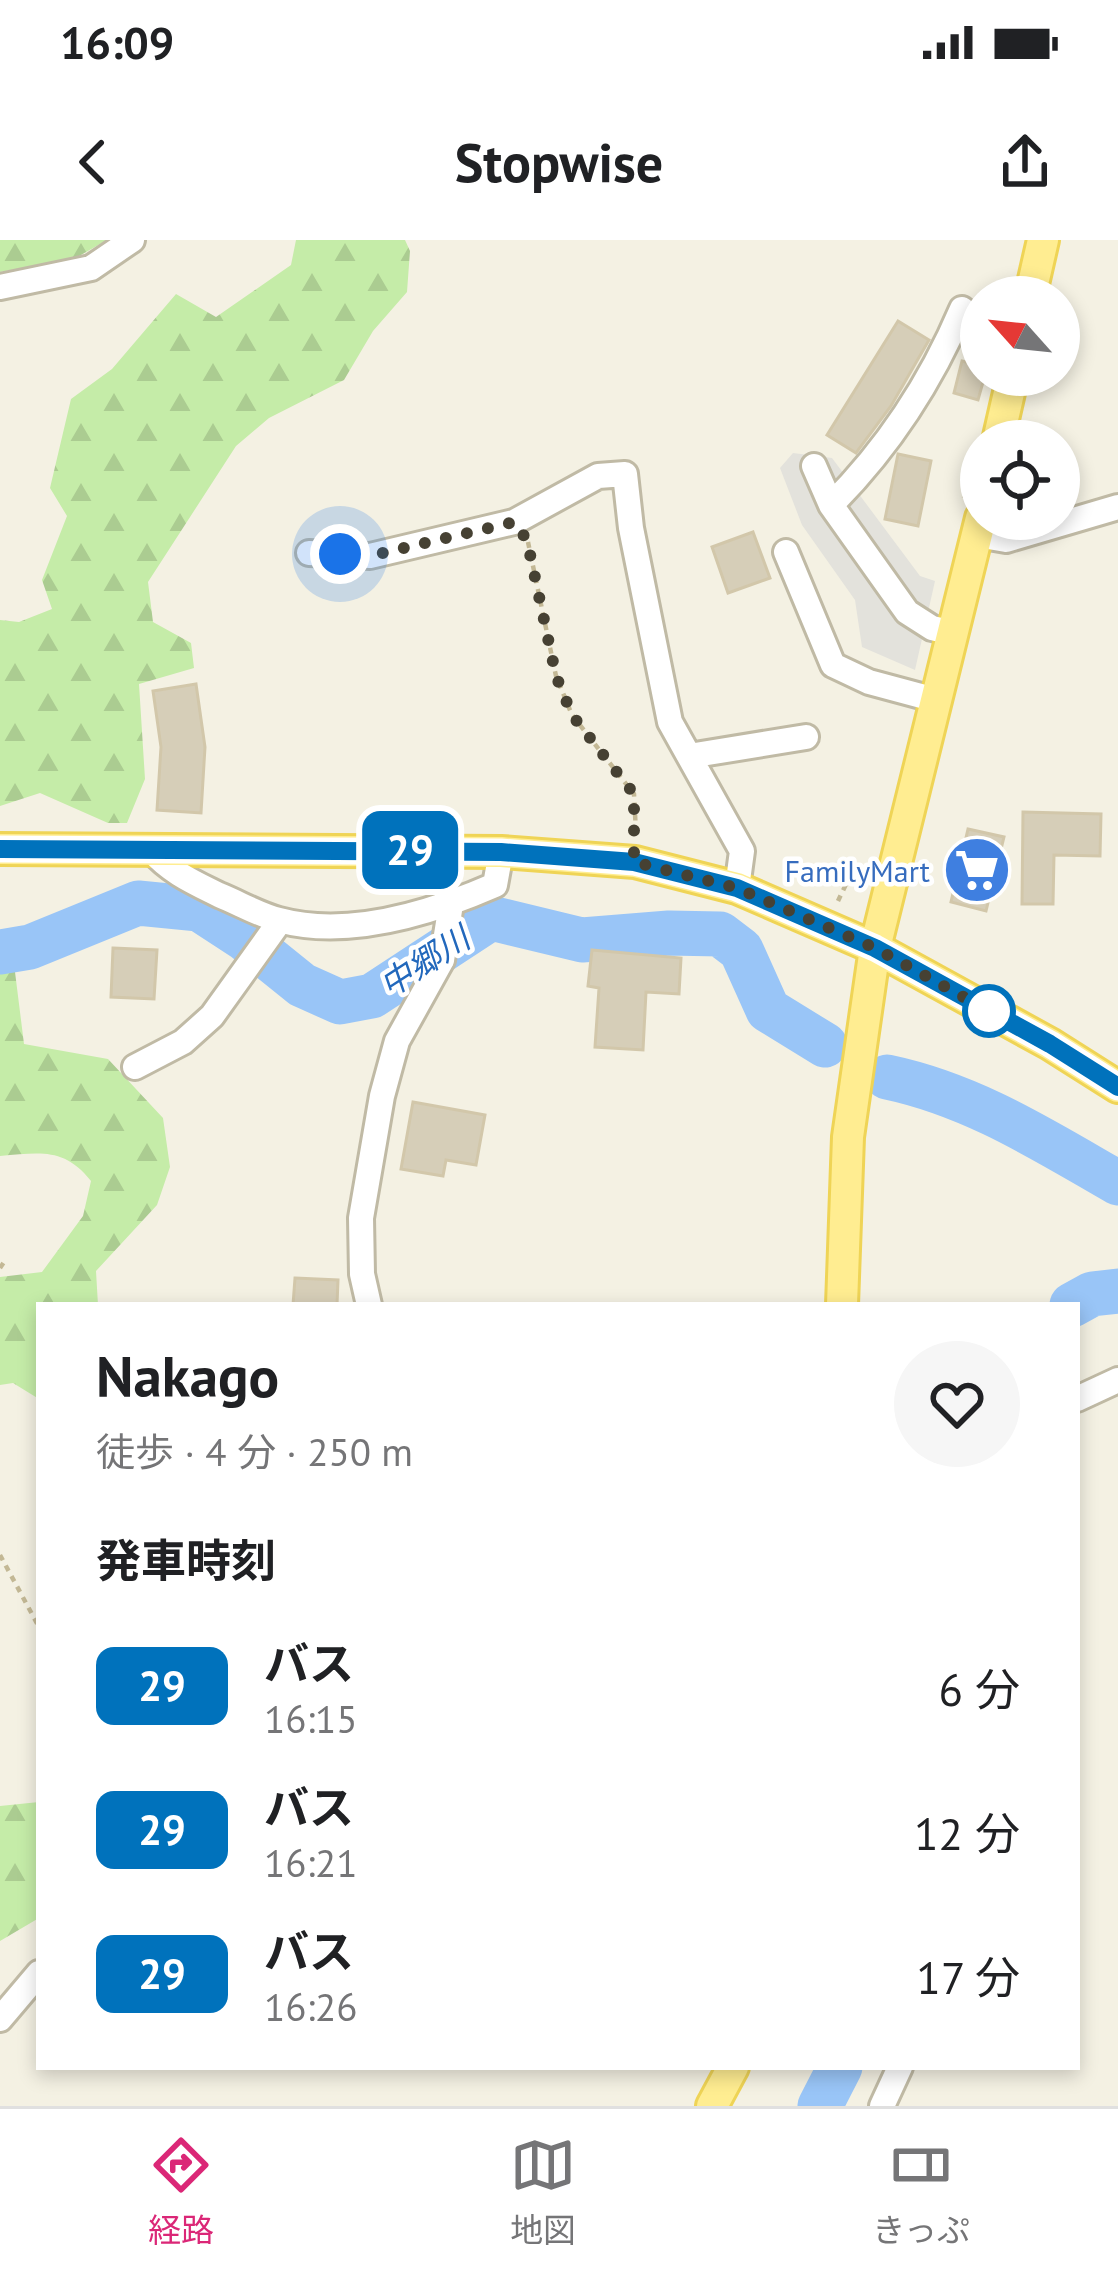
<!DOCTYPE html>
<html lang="ja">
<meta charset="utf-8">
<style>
:root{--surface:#fff;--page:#f6f6f6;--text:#202124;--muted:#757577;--line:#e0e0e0;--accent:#db2777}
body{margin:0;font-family:"PT Sans","Noto Sans JP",sans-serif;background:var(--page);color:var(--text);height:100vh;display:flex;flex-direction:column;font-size:45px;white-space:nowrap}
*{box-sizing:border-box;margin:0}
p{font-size:39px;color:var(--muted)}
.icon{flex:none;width:66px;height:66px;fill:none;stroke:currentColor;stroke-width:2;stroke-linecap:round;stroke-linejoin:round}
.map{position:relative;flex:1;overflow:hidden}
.drawer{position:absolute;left:36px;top:1062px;width:1044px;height:768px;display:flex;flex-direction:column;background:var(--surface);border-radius:0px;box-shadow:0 6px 18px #0003}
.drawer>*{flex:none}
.badge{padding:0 24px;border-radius:18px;font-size:42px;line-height:78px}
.needle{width:78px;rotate:297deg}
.buttons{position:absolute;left:960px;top:36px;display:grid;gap:24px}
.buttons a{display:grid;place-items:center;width:120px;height:120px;border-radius:50%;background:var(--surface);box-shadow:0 6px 18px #0003;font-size:60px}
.you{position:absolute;width:60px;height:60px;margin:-30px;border:9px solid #fff;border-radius:50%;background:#1a73e8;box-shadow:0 0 0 18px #1a73e833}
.map>.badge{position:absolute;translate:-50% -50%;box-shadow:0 0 0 6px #fff}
h2{padding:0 60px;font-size:45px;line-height:108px}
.round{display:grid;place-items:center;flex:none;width:126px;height:126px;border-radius:63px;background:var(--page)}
.overview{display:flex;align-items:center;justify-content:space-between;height:204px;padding:0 60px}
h1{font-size:57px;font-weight:700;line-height:90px}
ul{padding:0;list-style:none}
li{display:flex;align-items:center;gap:36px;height:144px;padding:0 60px}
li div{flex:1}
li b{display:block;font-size:45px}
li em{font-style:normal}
li .badge{min-width:132px;font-weight:700;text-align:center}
.status{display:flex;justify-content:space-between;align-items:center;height:84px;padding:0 60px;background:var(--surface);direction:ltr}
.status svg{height:33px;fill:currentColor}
header{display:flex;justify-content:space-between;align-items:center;height:156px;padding:0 60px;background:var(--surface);font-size:54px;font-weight:700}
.dock{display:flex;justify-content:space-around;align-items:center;height:168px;border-top:3px solid var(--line);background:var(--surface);font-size:33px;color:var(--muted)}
.dock a{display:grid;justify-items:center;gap:6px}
.dock .on{color:var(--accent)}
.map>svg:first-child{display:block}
</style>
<div class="status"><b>16:09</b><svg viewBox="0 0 49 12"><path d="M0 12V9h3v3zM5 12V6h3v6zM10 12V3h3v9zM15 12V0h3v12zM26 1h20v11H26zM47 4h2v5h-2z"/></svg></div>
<header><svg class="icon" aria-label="back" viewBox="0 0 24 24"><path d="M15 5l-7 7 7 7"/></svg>Stopwise<svg class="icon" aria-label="share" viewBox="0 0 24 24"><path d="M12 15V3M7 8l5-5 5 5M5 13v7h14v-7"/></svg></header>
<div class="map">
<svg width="1118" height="1866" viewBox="0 0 1118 1866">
<defs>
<pattern id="forest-firs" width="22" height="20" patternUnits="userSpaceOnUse" patternTransform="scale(3)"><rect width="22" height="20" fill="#c5eca8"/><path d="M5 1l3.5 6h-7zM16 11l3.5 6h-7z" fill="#abcc91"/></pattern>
</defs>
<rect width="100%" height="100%" fill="#f4f1e3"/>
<path fill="url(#forest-firs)" d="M 0,0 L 107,0 L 74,19 L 0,32 Z
M 296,0 L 405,0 L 410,11 L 407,52 L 373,91 L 344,140 L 269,178 L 236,206 L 148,342 L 153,382 L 191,403 L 194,428 L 139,444 L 145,539 L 127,583 L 108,583 L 40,553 L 0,566 L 0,380 L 19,382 L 52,369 L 42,340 L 67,276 L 50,248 L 71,159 L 112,129 L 176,54 L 216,77 L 291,25 Z
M 14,724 L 24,804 L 108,819 L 163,878 L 170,927 L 157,965 L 96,1031 L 98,1065 L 39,1065 L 39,1159 L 13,1143 L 0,1145 L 0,1037 L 42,1032 L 83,976 L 91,941 C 64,907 40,913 0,916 L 0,728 Z
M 39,1562 L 39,1678 L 0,1701 L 0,1566 Z"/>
<path fill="#e3e2dc" d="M 793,213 L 832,218 L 920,336 L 935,341 L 915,430 L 862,407 L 855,360 L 802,285 L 780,228 Z"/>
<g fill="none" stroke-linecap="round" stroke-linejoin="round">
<path stroke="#99c5f7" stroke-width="45" d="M 0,712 L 30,707 L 138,663 L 199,669 L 245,699 L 302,745 L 340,762 L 372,756 L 491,678 L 582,700 L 669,693 L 720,694 L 741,710 L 768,770 L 825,805
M 887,837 C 973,855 1043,900 1118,943
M 1072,1065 L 1092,1054 L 1118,1051
M 820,1866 L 840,1827"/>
</g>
<path fill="#d6ceb8" stroke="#d2c7aa" stroke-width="3" d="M 898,81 L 929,100 L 891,166 L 856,213 L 827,195 Z
M 962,121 L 981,126 L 981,135 L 985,135 L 978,160 L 954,153 Z
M 898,214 L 931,221 L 918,286 L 885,279 Z
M 753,292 L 770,338 L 728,353 L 712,307 Z
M 196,444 L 205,507 L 201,573 L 157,570 L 161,507 L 153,451 Z
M 1023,572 L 1101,574 L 1100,616 L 1054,615 L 1053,664 L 1022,664 Z
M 968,589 L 1004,597 L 986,671 L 951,662 Z
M 113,708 L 157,710 L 154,759 L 111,757 Z
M 592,710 L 681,718 L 679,754 L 646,752 L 643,810 L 595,807 L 599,748 L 588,746 Z
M 413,862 L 485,875 L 476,925 L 446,920 L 443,936 L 401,929 Z
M 295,1038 L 338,1040 L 337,1065 L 293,1065 Z"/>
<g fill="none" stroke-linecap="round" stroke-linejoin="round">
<defs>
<path id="minor" d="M 0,47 L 91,28 L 132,0
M 814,226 L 831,265 L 907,372 L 932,388 L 953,393
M 831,265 C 888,208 931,142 962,69
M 977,295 L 1006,300 L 1118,267
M 786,312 L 833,425 L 869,442 L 936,460
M 309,313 L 370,316 L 514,282 L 598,236 L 625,234 L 631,288 L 670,482 L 742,611 L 737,648
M 689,516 L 806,497
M 151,610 C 170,632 193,642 219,655 C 239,663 259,675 279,680 C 349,699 431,673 495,645 L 501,612
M 135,827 L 183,802 L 212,776 L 280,681
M 369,1065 L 362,1034 L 361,978 L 382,856 L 397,801 L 442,720 L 451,664
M 1077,1159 L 1118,1140
M 0,1779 L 39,1733
M 882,1866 L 900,1827"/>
<path id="major" d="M 1030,57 L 1043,0
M 998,201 L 1013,135
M 0,609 L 501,612 L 635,622 L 737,648 L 875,708 L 1050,804 L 1118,847
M 842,1065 L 848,897 L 875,708 L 981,278
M 712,1866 L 733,1827"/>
</defs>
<use href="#minor" stroke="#c0baa5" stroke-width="30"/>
<use href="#major" stroke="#efd456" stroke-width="36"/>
<path stroke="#c3b895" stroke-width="4.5" stroke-dasharray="6 6" stroke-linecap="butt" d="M 964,258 L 974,216
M 528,302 L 556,436 L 572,475 L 634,554 L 636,593
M 838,661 L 848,640 L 865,630
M 0,1028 L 6,1019
M 0,1315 L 39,1387"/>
<use href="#minor" stroke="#fff" stroke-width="24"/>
<use href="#major" stroke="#ffed91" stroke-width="30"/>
</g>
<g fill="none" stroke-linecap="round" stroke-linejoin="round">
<defs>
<path id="line" d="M 0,609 L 501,612 L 634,622 L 737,648 L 875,708 L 1050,804 L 1118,847"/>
</defs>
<use href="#line" stroke="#fff" stroke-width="27"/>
<use href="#line" stroke="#0072bc" stroke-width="18"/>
<path stroke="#464133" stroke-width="12" stroke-dasharray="0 21.6" d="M 340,314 L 370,316 L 514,282 L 527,300 L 556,436 L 572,475 L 634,554 L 634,622 L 737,648 L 875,708 L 989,771"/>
</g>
<defs>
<symbol id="supermarket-disc" viewBox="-11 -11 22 22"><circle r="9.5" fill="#3f7fe0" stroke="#fff"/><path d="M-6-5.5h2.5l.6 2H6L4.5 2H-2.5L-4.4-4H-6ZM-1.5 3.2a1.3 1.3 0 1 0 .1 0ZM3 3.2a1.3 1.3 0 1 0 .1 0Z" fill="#fff"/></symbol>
</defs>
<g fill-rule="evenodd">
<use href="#supermarket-disc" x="939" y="592" width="76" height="76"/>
</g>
<circle fill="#fff" stroke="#0072bc" stroke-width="6" cx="989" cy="771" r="24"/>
<g text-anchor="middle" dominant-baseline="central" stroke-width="9" stroke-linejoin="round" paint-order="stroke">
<g font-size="30" fill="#366cbe" stroke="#fff" text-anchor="end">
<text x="930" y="630">FamilyMart</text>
</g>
<g font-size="33" font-style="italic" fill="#2268bc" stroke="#fff">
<text transform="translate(424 721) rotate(-33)">中郷川</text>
</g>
</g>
</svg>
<div class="buttons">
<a><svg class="needle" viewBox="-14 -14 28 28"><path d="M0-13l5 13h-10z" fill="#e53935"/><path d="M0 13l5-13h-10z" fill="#757577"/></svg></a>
<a><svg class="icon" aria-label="locate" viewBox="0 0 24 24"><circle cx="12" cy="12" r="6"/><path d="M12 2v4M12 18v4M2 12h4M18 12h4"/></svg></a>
</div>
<div class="you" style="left:340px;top:314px"></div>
<b class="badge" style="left:410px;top:610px;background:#0072bc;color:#fff">29</b>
<section class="drawer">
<div class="overview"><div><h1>Nakago</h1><p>徒歩 · 4 分 · 250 m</p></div><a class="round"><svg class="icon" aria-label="heart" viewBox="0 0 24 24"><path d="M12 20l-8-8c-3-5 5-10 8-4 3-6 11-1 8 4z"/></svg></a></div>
<h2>発車時刻</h2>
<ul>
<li><span class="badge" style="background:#0072bc;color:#fff">29</span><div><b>バス</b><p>16:15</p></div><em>6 分</em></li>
<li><span class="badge" style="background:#0072bc;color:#fff">29</span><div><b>バス</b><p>16:21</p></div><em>12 分</em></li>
<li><span class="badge" style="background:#0072bc;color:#fff">29</span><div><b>バス</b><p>16:26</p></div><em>17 分</em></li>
</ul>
</section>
</div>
<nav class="dock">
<a class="on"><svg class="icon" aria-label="directions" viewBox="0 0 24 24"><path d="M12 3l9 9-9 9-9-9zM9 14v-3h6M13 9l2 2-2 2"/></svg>経路</a>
<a><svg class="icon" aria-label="map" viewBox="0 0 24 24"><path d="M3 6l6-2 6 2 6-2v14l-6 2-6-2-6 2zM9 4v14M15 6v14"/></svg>地図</a>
<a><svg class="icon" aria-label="tickets" viewBox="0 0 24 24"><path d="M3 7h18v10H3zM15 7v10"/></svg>きっぷ</a>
</nav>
